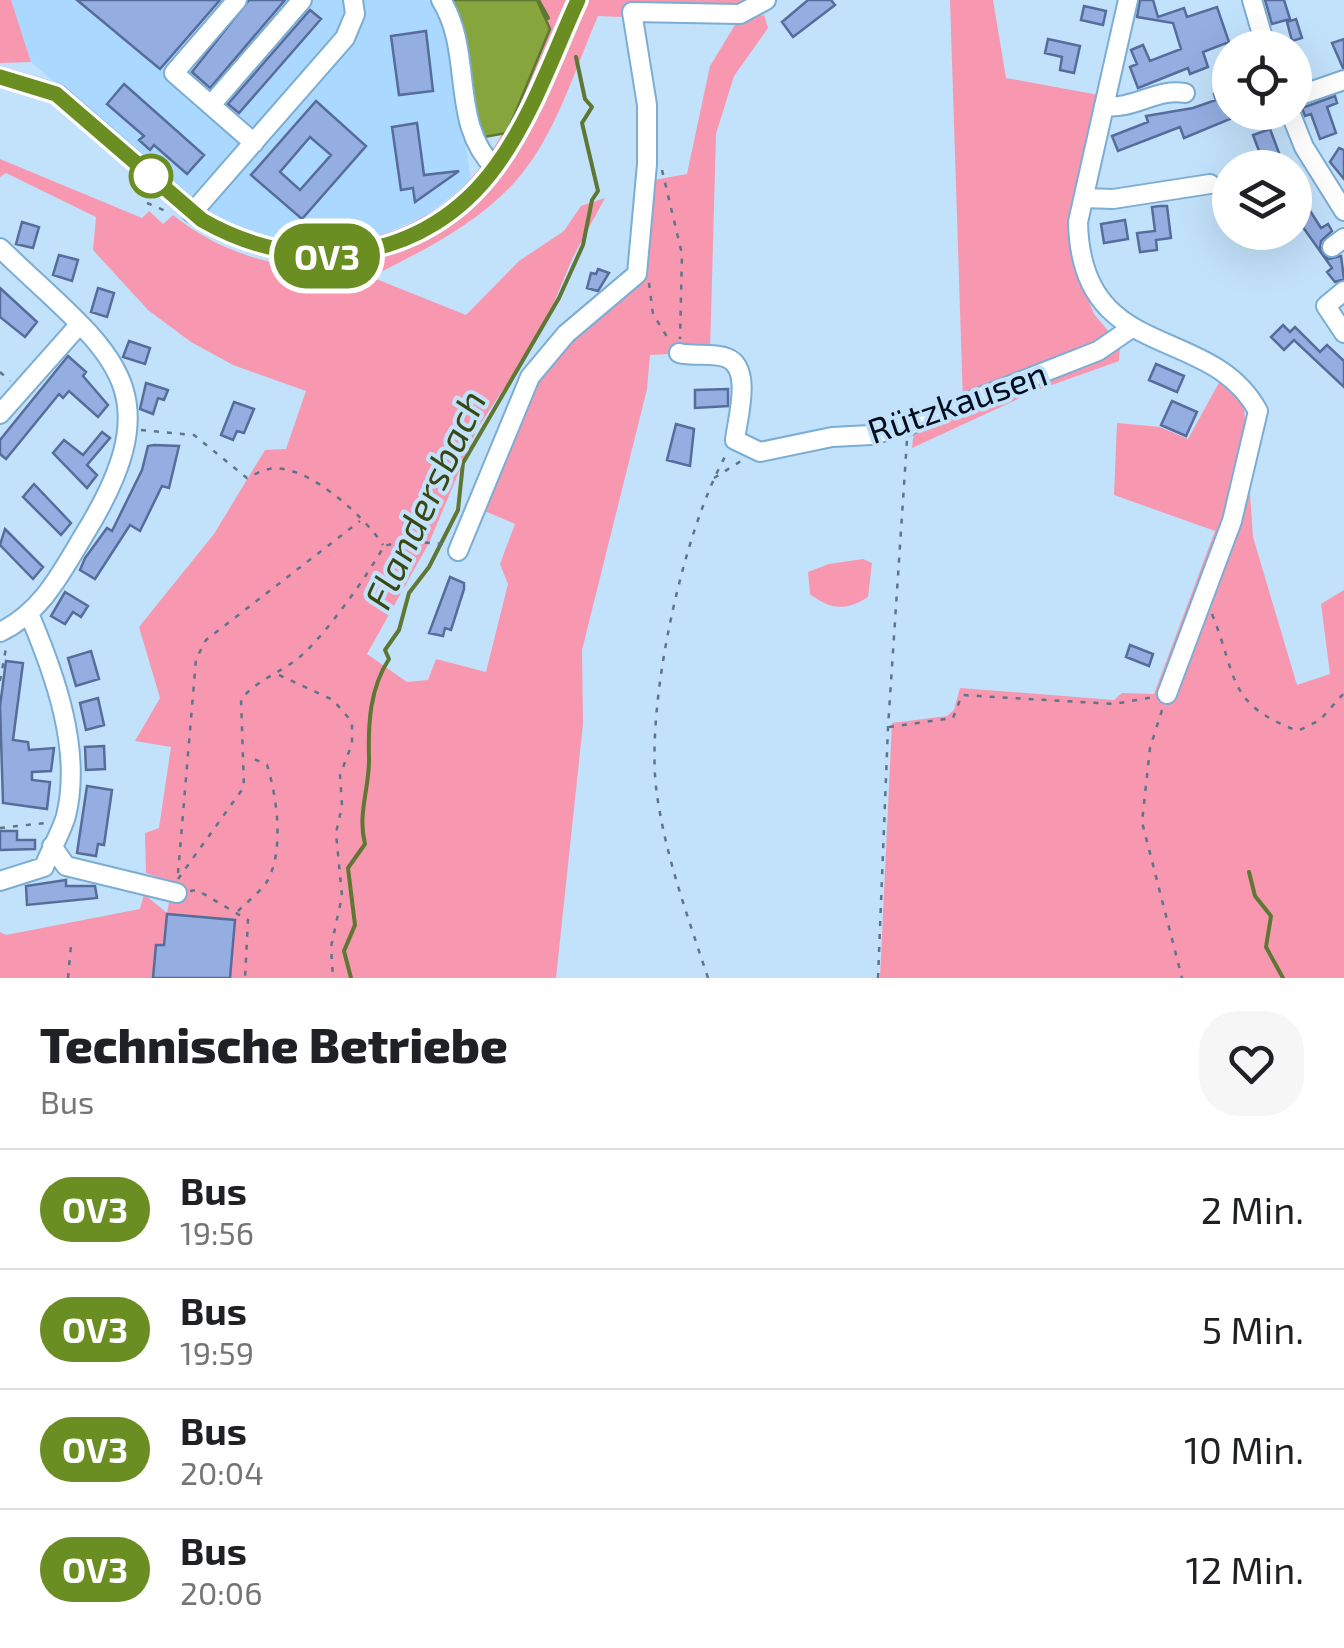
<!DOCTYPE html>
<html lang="de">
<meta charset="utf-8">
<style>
:root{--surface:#fff;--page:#f6f6f6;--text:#202124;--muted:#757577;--line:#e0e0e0}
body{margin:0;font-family:"Exo 2",sans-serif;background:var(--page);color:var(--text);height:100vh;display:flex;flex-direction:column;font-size:38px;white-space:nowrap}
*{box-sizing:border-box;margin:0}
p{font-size:32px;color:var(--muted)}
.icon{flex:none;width:55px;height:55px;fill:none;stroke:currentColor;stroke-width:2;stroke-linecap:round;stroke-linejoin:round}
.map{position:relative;height:978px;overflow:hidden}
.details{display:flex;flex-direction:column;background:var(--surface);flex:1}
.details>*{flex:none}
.badge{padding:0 20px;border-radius:32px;font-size:35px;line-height:65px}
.buttons{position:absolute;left:1212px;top:30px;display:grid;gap:20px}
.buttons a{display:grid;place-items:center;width:100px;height:100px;border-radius:50%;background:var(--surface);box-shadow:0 10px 40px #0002;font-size:50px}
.map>.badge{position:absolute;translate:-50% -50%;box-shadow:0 0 0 5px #fff}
.round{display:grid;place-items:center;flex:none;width:105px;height:105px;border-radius:40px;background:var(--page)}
.head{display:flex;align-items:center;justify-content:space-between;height:170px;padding:0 40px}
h1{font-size:48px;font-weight:800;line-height:75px}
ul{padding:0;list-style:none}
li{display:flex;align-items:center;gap:30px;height:120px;padding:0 40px;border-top:2px solid var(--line)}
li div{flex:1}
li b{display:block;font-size:38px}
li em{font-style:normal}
li .badge{min-width:110px;font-weight:700;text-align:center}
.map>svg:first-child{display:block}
</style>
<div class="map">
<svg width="1344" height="978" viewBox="0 0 1344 978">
<rect width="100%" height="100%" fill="#c2e1fa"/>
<path fill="#aad8fe" d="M 11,0 L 427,0 L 437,5 L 451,43 L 471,181 L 424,217 L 361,243 L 321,248 L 280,244 L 227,225 L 207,212 L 228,189 L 211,175 L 191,196 L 31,62 Z"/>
<path fill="#f798b0" d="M 0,0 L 11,0 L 31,62 L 0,63 Z
M 537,0 L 760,0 L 719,21 L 598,16 C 574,71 555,138 514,183 C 474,226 422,251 371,277 L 466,315 L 519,261 L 564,231 L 581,206 L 605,198 L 573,257 L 542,331 L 477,429 L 429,543 L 367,654 L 407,682 L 428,680 L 436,659 L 486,672 L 508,584 L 500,564 L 515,524 L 480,509 L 537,371 L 636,278 L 648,181 L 687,174 L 710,66 L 738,20 L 764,15 L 768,28 L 734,76 L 716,134 L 710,352 L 650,355 L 647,389 L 582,650 L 583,724 L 556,978 L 0,978 L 0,932 L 6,935 L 140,909 L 144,894 L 167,913 L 173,882 L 146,873 L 145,833 L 159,828 L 171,747 L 135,741 L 160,698 L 139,627 L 214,534 L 265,450 L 286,449 L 306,391 L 233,365 L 191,342 L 148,310 L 93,250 L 96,217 L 6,173 L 0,177 L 0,159 L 142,218 L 149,211 L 163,224 L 173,215 C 231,262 295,269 367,277 L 321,248 C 469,228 498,154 550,29 Z
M 950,0 L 993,0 L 1006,78 L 1099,95 L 1068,236 L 1071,256 L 1094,314 L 1120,345 L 1119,361 L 1035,391 L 912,448 L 915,422 L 963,402 Z
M 1221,379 L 1244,406 L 1253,537 L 1297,685 L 1330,674 L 1321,604 L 1344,590 L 1344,978 L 880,978 L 892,723 L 947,716 L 954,710 L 960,688 L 1114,700 L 1122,693 L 1154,694 L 1215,531 L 1114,495 L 1117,423 L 1160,427 L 1188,439 Z
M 863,559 L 872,563 L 868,597 C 847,611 830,610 810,594 L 808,572 L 829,564 Z"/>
<path fill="#87a53d" stroke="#5e7733" stroke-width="2.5" d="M 447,0 L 537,0 L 550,29 L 507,133 L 478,138 Z"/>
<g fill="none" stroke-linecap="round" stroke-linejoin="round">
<path stroke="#5e7733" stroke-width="4" d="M 538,0 L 548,18
M 1249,872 L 1255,896 L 1271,916 L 1266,947 L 1283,978
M 351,978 L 344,951 L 355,925 L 348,868 L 365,844 C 357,814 370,787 369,757 C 368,723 370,688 389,659 L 385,650 L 399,630 L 409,593 L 429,567 L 458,510 L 463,463 L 559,298 L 583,245 L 592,200 L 598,191 L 582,123 L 592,107 L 585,99 L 576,57"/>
</g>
<path fill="#94aee2" stroke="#566d9c" stroke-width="2.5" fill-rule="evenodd" d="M 77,0 L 220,0 L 160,69 Z
M 249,0 L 285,0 L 210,88 L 192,72 Z
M 808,0 L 831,0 L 835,5 L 793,37 L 782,22 Z
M 1140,0 L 1153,0 L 1158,17 L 1184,8 L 1187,17 L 1217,7 L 1229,42 L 1203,52 L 1208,67 L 1190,74 L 1188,68 L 1138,88 L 1130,67 L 1137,64 L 1131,50 L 1143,45 L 1150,61 L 1181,49 L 1173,23 L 1137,17 Z
M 1265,0 L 1284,0 L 1290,19 L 1272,24 Z
M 1084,6 L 1106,11 L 1103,25 L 1081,20 Z
M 310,10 L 321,19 L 239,113 L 228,104 Z
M 1296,19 L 1302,38 L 1292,41 L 1287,22 Z
M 426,31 L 433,91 L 399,95 L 391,36 Z
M 1048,39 L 1080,46 L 1074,73 L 1060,70 L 1062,57 L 1045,53 Z
M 1344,39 L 1344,68 L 1343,68 L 1332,43 Z
M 124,84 L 204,155 L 187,174 L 154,145 L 150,150 L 139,140 L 144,136 L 107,104 Z
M 1230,88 L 1230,119 L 1184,138 L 1180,127 L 1118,151 L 1112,136 L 1148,122 L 1146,116 L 1193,108 L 1216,100 L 1214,94 Z
M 1335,96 L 1337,103 L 1327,107 L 1336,133 L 1320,139 L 1311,114 L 1305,116 L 1302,108 Z
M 316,101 L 366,146 L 302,219 L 251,175 ZM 310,137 L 331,155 L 300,190 L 280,172 Z
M 417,123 L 424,175 L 459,171 L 415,202 L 413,188 L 401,190 L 392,127 Z
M 1270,129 L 1279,153 L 1262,159 L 1253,135 Z
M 1339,148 L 1344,150 L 1344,179 L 1330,162 Z
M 1295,187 L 1321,228 L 1328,224 L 1332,231 L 1321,241 L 1320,249 L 1328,259 L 1341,256 L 1344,279 L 1335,282 L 1327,272 L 1332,268 L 1300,223 L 1295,227 Z
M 1160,206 L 1167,206 L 1171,238 L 1156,240 L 1157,250 L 1140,252 L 1137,233 L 1155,231 L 1152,207 Z
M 1125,220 L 1128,239 L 1104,243 L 1101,224 Z
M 22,222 L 39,227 L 33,248 L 16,244 Z
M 59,255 L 78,260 L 72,281 L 53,275 Z
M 598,269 L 609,273 L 598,291 L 587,288 L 591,273 L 596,274 Z
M 0,288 L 37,322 L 25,337 L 0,317 Z
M 98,288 L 114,293 L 107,317 L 91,312 Z
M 1283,325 L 1290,332 L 1295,327 L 1320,352 L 1327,345 L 1344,361 L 1344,387 L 1294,340 L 1284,350 L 1271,337 Z
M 129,341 L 150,348 L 145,364 L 123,357 Z
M 68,356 L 86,372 L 83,376 L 108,405 L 98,417 L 69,391 L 63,398 L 59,394 L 6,459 L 0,454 L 0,440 Z
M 1156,364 L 1184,376 L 1177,392 L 1149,380 Z
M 146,383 L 168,390 L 164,400 L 158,398 L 153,414 L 140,409 Z
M 728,389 L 728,406 L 695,408 L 695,390 Z
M 1172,401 L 1197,412 L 1186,436 L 1161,425 Z
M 234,402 L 254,409 L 244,433 L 237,431 L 233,440 L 221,435 Z
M 676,424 L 694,429 L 690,466 L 667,460 Z
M 102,432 L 110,438 L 87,465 L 97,475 L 87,488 L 53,453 L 64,440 L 83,455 Z
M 154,445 L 179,446 L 169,488 L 162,486 L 140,531 L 130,525 L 95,579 L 80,570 L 85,558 L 107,528 L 112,531 L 142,470 L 148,446 Z
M 34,484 L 71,523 L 61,535 L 23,497 Z
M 5,529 L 43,567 L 33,579 L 0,545 Z
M 450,577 L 464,583 L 464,589 L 451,630 L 445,628 L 443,636 L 429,633 Z
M 65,592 L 88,606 L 81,617 L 73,612 L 65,624 L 51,616 Z
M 1130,645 L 1153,654 L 1149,666 L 1126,657 Z
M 91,651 L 99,679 L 76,686 L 68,658 Z
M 6,661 L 23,663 L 13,740 L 28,742 L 29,750 L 54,748 L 51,771 L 32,772 L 32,780 L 50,782 L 47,809 L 3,803 L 0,706 Z
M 98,698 L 104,725 L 86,730 L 80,703 Z
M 104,746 L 105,769 L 86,770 L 85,747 Z
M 87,786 L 112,790 L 104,845 L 98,844 L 96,856 L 77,853 Z
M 0,831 L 17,831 L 17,840 L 35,840 L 35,849 L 0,850 Z
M 66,880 L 66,886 L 95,886 L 97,898 L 27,905 L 26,886 Z
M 167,914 L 235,920 L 230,978 L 153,978 L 156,945 L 164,945 Z"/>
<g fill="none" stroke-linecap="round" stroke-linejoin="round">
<defs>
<path id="minor" d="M 237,0 L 174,73 L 254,143
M 441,0 C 474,52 449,124 495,168
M 1128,0 L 1078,222 C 1081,365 1210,322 1258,411 L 1232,521 L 1167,694
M 1252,0 L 1266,48
M 0,77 L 57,94 L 202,220 C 302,278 426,263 496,166 C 532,117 553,55 578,0
M 1295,97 L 1344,80
M 211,105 L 302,0
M 1104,106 C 1134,110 1156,88 1185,93
M 1290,112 L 1304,147 L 1344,211
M 1084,198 L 1113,199 L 1210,184
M 192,213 L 345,38 L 355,14 L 353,0
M 1332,247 L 1344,238
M 0,248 C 107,352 178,383 84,535 C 61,573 42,612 0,632
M 1344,291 L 1326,306 L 1344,333
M 679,353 C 694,357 713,352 727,358 C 753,368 737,420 735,440 L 760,452 L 832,437 L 871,435 L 909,425 L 1098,351 L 1130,329
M 0,414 L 79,325
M 458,551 L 530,377 L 566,334 L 637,274 L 647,164 L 647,105 L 632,12 L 740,14 L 766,0
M 52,846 L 66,866 L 177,893
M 0,881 L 44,867 C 50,851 61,833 66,816 C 82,750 55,675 30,616"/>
</defs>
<use href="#minor" stroke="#7badd5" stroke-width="22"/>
<path stroke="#5e7488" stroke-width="2.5" stroke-dasharray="5 8" stroke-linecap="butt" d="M 662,170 L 682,254 L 680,339
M 147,203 L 168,212
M 649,283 L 653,314 L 669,340
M 0,372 L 10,381
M 141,430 L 194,435 L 247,478 C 254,475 262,470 269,469 C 306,462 365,517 383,545
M 714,478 L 741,461
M 1212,614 C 1238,678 1226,704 1298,731 L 1320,720 L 1344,693
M 279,675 L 333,700 L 352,722 L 352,744 L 340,775 L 342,806 L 336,833 L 342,896 L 331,947 L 333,978
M 0,681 L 6,648
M 1162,710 L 1150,748 L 1142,822 L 1182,978
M 889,727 L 953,718 L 962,695 L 1114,704 L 1154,697
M 0,828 L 45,823
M 178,873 L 196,659 L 206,640 L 360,521
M 178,879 L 244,787 L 241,699 C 259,678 284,672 304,653 C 328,631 368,575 384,546 L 404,541 L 444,544
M 190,891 L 197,890 L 248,920 L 245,978
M 238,911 C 247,902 259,893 266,883 C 285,853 277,796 267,765 L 248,756
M 68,978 L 71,945
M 708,978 C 688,917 666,858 657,795 C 644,708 683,531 726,455
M 878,978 L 888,727 L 907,440"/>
<use href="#minor" stroke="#fff" stroke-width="18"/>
</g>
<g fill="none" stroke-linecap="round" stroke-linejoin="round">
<defs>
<path id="line" d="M 0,77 L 56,94 L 202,220 C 302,278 426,263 496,166 C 532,117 553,55 578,0"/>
</defs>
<use href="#line" stroke="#fff" stroke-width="22"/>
<use href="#line" stroke="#6b8e23" stroke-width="15"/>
</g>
<circle fill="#fff" stroke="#6b8e23" stroke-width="5" cx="151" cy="176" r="20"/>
<g text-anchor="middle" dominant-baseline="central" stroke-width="8" stroke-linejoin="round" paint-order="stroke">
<g font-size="35" fill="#000d1c" stroke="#c2e1fa">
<text transform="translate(957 401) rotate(-19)">Rützkausen</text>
</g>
<g font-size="38" font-style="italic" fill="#394812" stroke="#c2e1fa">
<text transform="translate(424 499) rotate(-65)">Flandersbach</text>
</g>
</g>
</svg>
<div class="buttons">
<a><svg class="icon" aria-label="locate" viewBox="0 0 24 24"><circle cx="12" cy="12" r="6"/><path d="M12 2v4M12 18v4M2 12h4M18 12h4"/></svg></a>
<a><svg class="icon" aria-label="layers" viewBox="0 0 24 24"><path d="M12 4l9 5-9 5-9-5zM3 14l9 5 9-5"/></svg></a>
</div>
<b class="badge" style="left:327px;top:256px;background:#6b8e23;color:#fff">OV3</b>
</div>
<section class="details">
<div class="head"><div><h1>Technische Betriebe</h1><p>Bus</p></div><a class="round"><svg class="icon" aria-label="heart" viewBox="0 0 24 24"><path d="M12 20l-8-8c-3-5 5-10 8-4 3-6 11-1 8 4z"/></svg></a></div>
<ul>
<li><span class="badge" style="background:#6b8e23;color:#fff">OV3</span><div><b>Bus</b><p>19:56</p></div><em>2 Min.</em></li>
<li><span class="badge" style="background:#6b8e23;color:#fff">OV3</span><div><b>Bus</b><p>19:59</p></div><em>5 Min.</em></li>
<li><span class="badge" style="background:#6b8e23;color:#fff">OV3</span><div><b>Bus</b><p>20:04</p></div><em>10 Min.</em></li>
<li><span class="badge" style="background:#6b8e23;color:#fff">OV3</span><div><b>Bus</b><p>20:06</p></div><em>12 Min.</em></li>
</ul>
</section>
